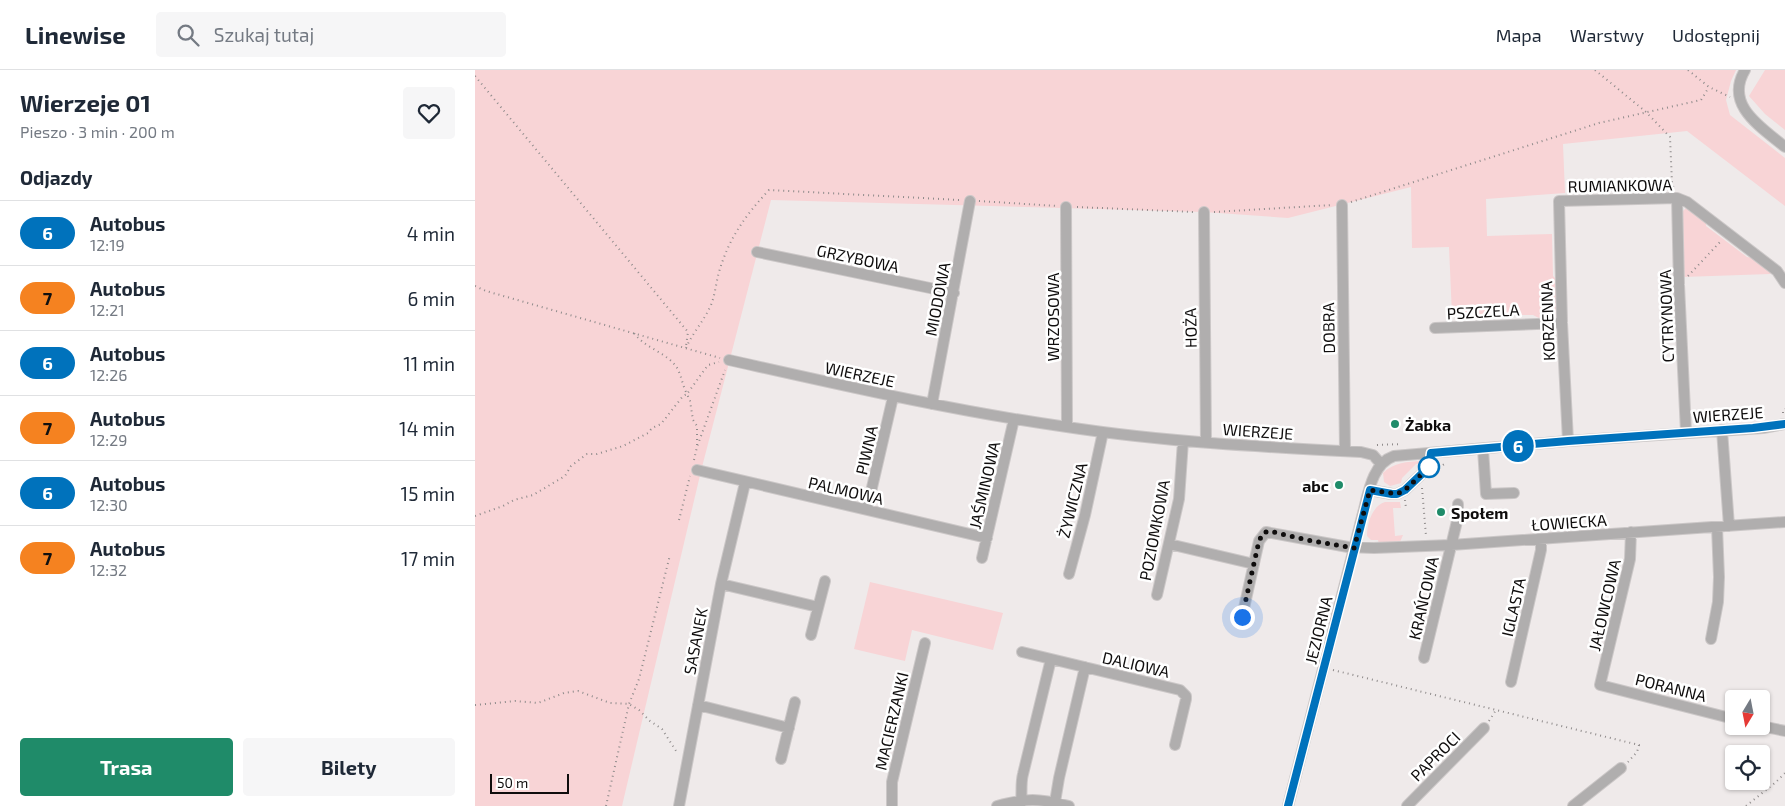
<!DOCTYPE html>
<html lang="pl">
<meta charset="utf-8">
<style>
:root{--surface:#fff;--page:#f6f6f7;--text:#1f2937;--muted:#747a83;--line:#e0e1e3;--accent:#1f8b69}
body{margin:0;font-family:"Exo 2",sans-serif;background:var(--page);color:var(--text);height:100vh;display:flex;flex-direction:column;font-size:19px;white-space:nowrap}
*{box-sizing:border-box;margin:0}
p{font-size:16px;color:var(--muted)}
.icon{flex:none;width:28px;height:28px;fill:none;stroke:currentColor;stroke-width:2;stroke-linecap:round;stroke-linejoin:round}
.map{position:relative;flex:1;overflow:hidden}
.drawer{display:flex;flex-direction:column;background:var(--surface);width:475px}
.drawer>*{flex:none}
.badge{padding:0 10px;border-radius:16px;font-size:18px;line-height:32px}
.needle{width:32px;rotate:190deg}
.controls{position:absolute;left:1250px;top:620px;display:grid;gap:10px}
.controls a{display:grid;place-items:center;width:45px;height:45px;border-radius:5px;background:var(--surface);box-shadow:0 1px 4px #0004;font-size:25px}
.scale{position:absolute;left:15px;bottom:12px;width:79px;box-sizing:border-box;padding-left:5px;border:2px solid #0f0d0d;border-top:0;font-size:14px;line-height:18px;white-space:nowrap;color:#0f0d0d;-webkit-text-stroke:4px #fff;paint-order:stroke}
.you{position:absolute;width:25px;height:25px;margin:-12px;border:4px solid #fff;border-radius:50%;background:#1a73e8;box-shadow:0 0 0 8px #1a73e833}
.map>.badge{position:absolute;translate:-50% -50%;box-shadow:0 0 0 2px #fff}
h2{padding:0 20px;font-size:19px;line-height:45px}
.round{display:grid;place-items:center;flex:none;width:52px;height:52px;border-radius:5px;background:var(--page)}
.headline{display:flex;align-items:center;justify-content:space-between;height:85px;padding:0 20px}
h1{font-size:24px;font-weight:700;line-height:38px}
.primary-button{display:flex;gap:10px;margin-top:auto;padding:10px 20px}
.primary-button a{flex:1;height:58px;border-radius:5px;background:var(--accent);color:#fff;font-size:20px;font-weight:700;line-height:58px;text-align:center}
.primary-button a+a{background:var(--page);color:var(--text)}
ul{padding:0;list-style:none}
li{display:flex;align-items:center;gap:15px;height:65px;padding:0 20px;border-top:1px solid var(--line)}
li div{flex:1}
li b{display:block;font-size:19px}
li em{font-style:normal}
li .badge{min-width:55px;font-weight:700;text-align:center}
header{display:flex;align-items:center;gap:30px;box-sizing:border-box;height:70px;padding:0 25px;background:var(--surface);border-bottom:1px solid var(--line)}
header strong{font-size:24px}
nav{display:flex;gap:28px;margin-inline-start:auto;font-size:18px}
.search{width:350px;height:45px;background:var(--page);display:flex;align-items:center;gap:12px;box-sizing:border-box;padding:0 18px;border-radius:5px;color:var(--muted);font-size:19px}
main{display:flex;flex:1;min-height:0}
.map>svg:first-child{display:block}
</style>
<header>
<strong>Linewise</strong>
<div class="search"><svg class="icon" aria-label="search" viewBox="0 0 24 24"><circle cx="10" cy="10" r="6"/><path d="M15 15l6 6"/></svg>Szukaj tutaj</div>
<nav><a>Mapa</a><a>Warstwy</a><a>Udostępnij</a></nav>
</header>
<main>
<section class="drawer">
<div class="headline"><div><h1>Wierzeje 01</h1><p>Pieszo · 3 min · 200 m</p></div><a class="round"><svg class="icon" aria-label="heart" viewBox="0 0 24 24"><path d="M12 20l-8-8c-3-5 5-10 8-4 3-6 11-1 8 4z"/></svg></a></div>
<h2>Odjazdy</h2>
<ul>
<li><span class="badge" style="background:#0072bc;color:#fff">6</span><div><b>Autobus</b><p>12:19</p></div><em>4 min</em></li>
<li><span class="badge" style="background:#f58220;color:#111">7</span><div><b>Autobus</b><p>12:21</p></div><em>6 min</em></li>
<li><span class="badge" style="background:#0072bc;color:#fff">6</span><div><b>Autobus</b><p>12:26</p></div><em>11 min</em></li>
<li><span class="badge" style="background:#f58220;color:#111">7</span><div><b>Autobus</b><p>12:29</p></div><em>14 min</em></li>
<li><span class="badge" style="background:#0072bc;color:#fff">6</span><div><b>Autobus</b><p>12:30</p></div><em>15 min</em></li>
<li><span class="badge" style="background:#f58220;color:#111">7</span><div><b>Autobus</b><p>12:32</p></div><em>17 min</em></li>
</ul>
<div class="primary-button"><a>Trasa</a><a>Bilety</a></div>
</section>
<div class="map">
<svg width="1310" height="736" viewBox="0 0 1310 736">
<rect width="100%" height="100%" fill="#efeaea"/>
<path fill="#f8d4d6" d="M 0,0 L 1261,0 L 1256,11 L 1251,30 L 1255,45 L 1310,88 L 1310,136 L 1212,61 L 1088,74 L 1090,123 L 1011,129 L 1012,166 L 1077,164 L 1078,206 L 1083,211 L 1083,245 C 1076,252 1066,250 1058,245 L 977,245 L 974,177 L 937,178 L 936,117 L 813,148 L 729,142 L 296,130 L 226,401 L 147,736 L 0,736 Z
M 1290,0 L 1310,0 L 1310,60 L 1290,44 L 1274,26 Z
M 1212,137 L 1231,150 L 1231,156 L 1272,187 L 1279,188 L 1297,202 L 1295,204 L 1208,207 L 1207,142 Z
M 947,391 L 947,393 L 941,394 L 927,408 L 926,413 L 915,416 L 909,412 L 908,403 C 919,392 932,392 947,391 Z
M 910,432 L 925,432 L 926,438 L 918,438 L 920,466 L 928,465 L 925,472 L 904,474 L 903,470 L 896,470 L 892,466 C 892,454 897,436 910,432 Z
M 395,512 L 528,543 L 518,580 L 437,560 L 430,591 L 379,579 Z"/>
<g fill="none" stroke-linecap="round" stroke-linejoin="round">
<defs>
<path id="minor" d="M 1270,0 C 1249,35 1286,57 1310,77
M 1202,128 L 1204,215 L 1211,362
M 867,135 L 870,381
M 591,137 L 592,357
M 729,142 L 731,373
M 282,182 L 479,223
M 960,258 L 1087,253
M 254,290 C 366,315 478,341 592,357 C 690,372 788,377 886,382 L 898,385 L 906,394
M 457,334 L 495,131
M 1247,360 L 1254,456
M 1093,371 L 1087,253 L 1084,131 L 1202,128 L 1212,132 L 1302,201 L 1310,213
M 1008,379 L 1011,424 L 1039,423
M 222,400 L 512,468
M 895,420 L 917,424 L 922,424 L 930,420 L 954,397 L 956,383
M 392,439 L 418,327
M 1156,462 L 1155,489 L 1125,615 L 1259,649
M 694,474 L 779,494
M 507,488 L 539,349
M 594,504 L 610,445 L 628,362
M 246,514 L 343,537
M 682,525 L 704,429 L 708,371
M 767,547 L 784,471 L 791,462 L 873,477 L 899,478 L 976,475 L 1310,452
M 336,565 L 350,511
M 1236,569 L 1243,532 L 1244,507 L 1242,457
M 547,582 L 705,620 L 711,626 L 711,629 L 700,675
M 949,588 L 983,447 L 983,434
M 1036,612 L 1066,480 L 1066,469
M 223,635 L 314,658
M 1286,656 L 1310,661
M 306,689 L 320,632
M 580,732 L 584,708 L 610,597
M 204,736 L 246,514 L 270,413
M 417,736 L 417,712 L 450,573
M 522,736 C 553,728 562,728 594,736
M 545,736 C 548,726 545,715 548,704 L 576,589
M 813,736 L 887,447 C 893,426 896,394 919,386 L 1093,371 L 1288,358 L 1310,354
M 932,736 L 1009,658
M 1098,736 L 1146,698"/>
</defs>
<use href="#minor" stroke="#cbc7c7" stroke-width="12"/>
<path stroke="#8f8b8b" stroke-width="2" stroke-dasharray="1 4" stroke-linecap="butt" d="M 1120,0 L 1171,42 L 1195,67 L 1197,113 L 1199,119
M 1213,0 L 1234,17 L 1255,27
M 0,6 L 213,262 L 211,276
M 504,131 L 582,136
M 876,132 L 1124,53 L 1226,30 L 1234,17
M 602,137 L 719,142
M 739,142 L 857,135
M 1213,206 L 1246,171
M 0,216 L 11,221 L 245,288
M 211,278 C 218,262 229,251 236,235 C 240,225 241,213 244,202 C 254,168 270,146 294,120 L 485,130
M 1308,343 L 1308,340 L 1310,339
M 222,375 L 222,356 L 218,350 L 215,331 L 212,324 L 233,295 L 244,292
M 902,375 L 927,374
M 219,390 L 222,377 L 250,300
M 964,398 L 972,392
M 947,418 L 951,466
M 930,430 L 931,438
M 0,446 L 28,436 L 39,430 L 58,425 L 90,406 L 96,396 L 112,384 L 122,384 L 148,376 L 173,363 L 177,358 L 186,354 L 208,326 L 212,324 C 207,315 206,302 200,295 C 188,281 170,278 159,263
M 204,450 L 215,406
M 858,600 L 1164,675 L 1162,682 L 1153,692
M 0,635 L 40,631 L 63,633 L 89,623 L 103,621 L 135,633 L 154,634 L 164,640 L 175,651 L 187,659 L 203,684
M 1014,651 L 1021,640
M 131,736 L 154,634 L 164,609 L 195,485
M 1271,736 L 1301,712 L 1310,703"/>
<use href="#minor" stroke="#b0aeae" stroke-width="10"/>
</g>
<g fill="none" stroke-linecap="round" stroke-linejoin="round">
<defs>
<path id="line" d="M 813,736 L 895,420 L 917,424 L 922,424 L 930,420 L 954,397 L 956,383 L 1093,371 L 1278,358 L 1310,354"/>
</defs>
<use href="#line" stroke="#fff" stroke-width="11"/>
<use href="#line" stroke="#0072bc" stroke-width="8"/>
<path stroke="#0f0d0d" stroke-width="5" stroke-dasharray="0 9" d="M 767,547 L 784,471 L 788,463 L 794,461 L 832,470 L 879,478 L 895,420 L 922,424 L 930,420 L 954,397"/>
</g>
<g fill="#1f8b69" stroke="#fff" stroke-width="2">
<circle cx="920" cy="354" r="5"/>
<circle cx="864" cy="415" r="5"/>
<circle cx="966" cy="442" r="5"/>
</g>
<circle fill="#fff" stroke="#0072bc" stroke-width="2.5" cx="954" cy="397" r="10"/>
<g text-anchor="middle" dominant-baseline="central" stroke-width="5" stroke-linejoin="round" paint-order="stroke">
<g font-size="16" fill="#0f0d0d" stroke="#fff">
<text transform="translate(1145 115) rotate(-1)">RUMIANKOWA</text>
<text transform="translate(383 188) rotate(12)">GRZYBOWA</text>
<text transform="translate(462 229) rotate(-79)">MIODOWA</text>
<text transform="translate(1008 241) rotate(-3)">PSZCZELA</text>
<text transform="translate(1191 246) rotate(-92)">CYTRYNOWA</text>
<text transform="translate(577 247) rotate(-90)">WRZOSOWA</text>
<text transform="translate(1072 251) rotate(-92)">KORZENNA</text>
<text transform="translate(715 258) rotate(-91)">HOŻA</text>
<text transform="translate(853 258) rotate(-91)">DOBRA</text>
<text transform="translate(385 304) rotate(12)">WIERZEJE</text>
<text transform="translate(1253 344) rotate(-4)">WIERZEJE</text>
<text transform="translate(783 361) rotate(4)">WIERZEJE</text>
<text transform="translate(391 380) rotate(-77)">PIWNA</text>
<text transform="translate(509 415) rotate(-77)">JAŚMINOWA</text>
<text transform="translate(371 420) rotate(13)">PALMOWA</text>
<text transform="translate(597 430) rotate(-76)">ŻYWICZNA</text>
<text transform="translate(1094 452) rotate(-4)">ŁOWIECKA</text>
<text transform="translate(679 460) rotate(-79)">POZIOMKOWA</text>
<text transform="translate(948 528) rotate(-77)">KRAŃCOWA</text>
<text transform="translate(1129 535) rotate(-77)">JAŁOWCOWA</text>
<text transform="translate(1038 537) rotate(-77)">IGLASTA</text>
<text transform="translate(843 560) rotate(-76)">JEZIORNA</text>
<text transform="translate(220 571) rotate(-79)">SASANEK</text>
<text transform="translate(661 594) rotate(13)">DALIOWA</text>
<text transform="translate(1196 617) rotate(14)">PORANNA</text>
<text transform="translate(416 651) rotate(-77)">MACIERZANKI</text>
<text transform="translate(960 686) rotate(-45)">PAPROCI</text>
</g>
<g font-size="16" font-weight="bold" fill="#0f0d0d" stroke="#fff" text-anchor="start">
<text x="930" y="354">Żabka</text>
<text x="854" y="415" text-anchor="end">abc</text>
<text x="976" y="442">Społem</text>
</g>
</g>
</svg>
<div class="controls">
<a><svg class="needle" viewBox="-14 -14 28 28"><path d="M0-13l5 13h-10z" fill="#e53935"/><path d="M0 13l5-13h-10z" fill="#747a83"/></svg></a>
<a><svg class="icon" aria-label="locate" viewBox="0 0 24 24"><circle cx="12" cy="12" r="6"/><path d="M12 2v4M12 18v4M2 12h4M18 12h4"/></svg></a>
</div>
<div class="scale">50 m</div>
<div class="you" style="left:767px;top:547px"></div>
<b class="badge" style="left:1043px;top:376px;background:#0072bc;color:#fff">6</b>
</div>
</main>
